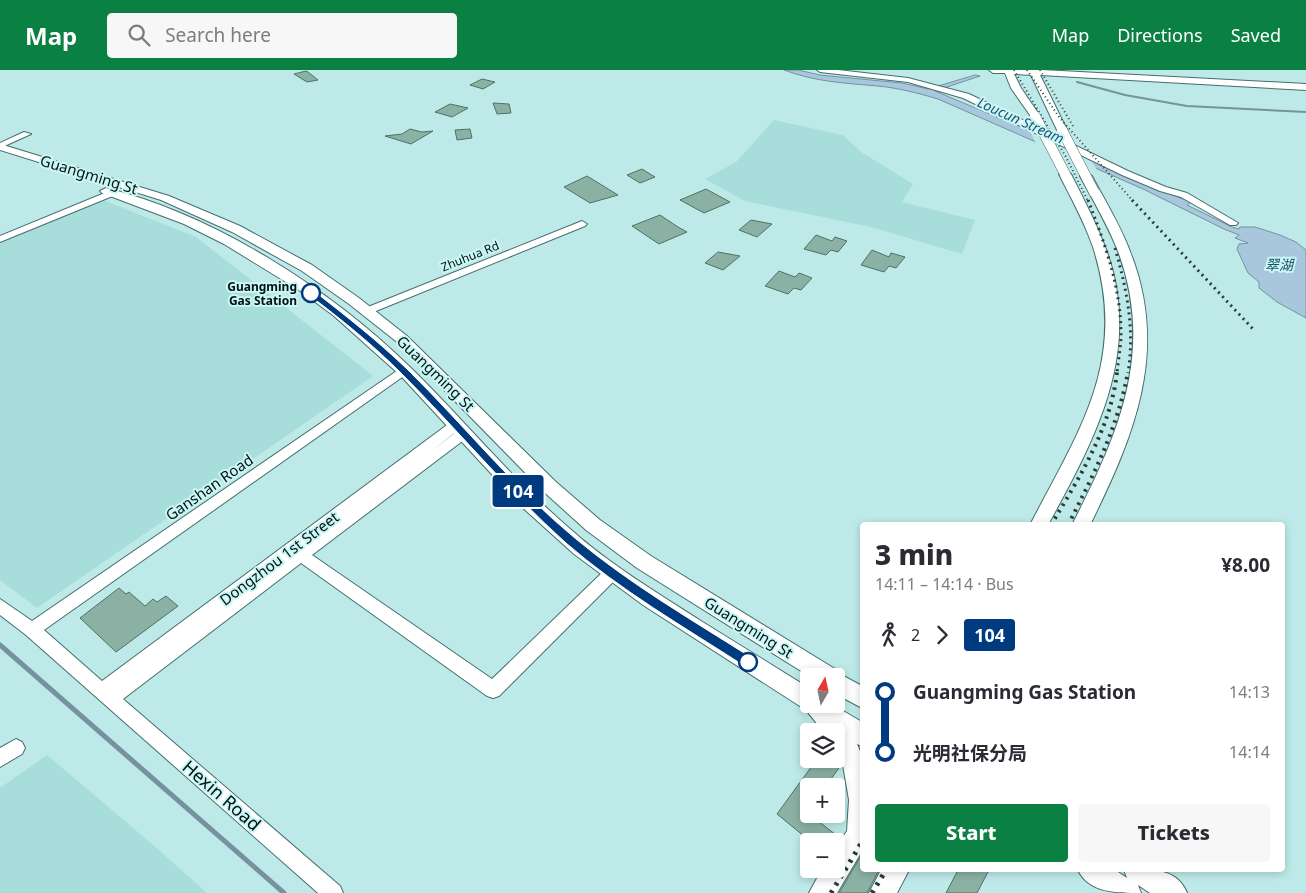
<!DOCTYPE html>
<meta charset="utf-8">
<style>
:root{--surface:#fff;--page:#f7f7f7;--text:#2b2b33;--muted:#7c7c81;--accent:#0b8043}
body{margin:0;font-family:"Noto Sans","Noto Sans SC",sans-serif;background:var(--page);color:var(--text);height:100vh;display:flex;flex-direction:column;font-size:19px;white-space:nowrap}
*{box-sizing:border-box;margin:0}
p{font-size:16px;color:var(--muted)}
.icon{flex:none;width:28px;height:28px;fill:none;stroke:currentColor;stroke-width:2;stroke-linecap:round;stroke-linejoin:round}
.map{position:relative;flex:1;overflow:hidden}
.sheet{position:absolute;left:860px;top:452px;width:425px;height:350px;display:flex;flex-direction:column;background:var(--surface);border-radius:5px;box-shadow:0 2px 8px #0003}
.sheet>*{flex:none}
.badge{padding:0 10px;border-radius:4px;font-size:18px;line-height:32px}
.needle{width:32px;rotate:9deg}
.tools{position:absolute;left:800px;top:598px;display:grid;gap:10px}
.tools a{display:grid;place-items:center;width:45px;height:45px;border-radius:5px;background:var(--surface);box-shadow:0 2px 8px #0003;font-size:25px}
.map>.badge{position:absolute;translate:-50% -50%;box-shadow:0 0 0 2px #fff}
.legs{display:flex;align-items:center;gap:8px;height:55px;padding:0 15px;font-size:16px}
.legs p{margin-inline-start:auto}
.overview{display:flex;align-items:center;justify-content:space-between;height:85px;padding:0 15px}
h1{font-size:28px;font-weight:800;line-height:38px}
.button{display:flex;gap:10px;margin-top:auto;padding:10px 15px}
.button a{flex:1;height:58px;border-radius:5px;background:var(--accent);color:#fff;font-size:20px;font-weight:800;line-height:58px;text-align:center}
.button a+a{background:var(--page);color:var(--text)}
ul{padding:0 15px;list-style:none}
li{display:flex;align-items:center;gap:18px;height:60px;font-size:19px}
li i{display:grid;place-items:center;width:8px;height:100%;margin:0 6px;background:currentColor}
li i::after{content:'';width:12px;height:12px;margin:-6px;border:4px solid;border-radius:50%;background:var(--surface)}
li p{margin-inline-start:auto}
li:first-child i{background:linear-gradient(#0000 50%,currentColor 0)}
li:last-child i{background:linear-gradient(currentColor 50%,#0000 0)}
header{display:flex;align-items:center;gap:30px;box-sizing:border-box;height:70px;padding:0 25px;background:var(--accent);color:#fff}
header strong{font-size:24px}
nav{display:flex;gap:28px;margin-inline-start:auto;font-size:18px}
.search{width:350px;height:45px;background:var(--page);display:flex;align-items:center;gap:12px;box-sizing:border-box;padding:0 18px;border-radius:5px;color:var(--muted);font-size:19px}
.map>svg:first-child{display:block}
</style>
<header>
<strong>Map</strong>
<div class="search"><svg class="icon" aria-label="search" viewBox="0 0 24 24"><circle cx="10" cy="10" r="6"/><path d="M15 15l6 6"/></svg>Search here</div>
<nav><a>Map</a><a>Directions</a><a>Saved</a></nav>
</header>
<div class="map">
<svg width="1306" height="823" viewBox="0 0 1306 823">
<rect width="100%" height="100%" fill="#bdeae8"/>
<path fill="#a7dddb" d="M 774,50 L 843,65 L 861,82 L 913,114 L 902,132 L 975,150 L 962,184 L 871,157 L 745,131 L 705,109 L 736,92 Z
M 103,130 L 196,167 L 373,306 L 37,538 L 0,510 L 0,173 Z
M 47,685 L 152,774 L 207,823 L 0,823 L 0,718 Z"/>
<path fill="#a8c7dd" stroke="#7691a0" d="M 784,0 L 798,0 L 820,5 L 902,13 L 928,19 L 975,5 L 980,6 L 935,21 L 1023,58 L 1128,108 L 1191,132 L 1187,135 L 1232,157 L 1239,159 L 1240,157 L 1255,157 L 1280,165 L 1296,172 L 1306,180 L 1306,248 L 1277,232 L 1259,218 L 1259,212 L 1248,203 L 1237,179 L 1239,174 L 1248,173 L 1235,168 L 1239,165 L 1224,159 L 1143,119 L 938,29 C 918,23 898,18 878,16 C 844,13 816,12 784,0 Z"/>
<path fill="#bdeae8" d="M 1028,57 L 1089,87 L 1099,103 L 1037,76 Z"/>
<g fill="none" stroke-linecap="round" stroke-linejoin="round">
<path stroke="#7691a0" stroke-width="2" d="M 1077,12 L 1125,25 L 1187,36 L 1306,42"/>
<path stroke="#7691a0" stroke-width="5" d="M 0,575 L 284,823"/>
</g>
<path fill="#8bb1a4" stroke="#4d7265" d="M 306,1 L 308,2 L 318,10 L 307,12 L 294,4 Z
M 482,9 L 495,12 L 483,19 L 470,15 Z
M 493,33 L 509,34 L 511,43 L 497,44 Z
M 450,34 L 468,38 L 452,47 L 435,42 Z
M 410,59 L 422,62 L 433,61 L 411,74 L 385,66 L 402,64 Z
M 470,59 L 472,68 L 457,70 L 455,60 Z
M 642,99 L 655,107 L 640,113 L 627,105 Z
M 587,106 L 618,125 L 590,133 L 564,117 Z
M 706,119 L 730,132 L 704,143 L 680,130 Z
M 660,145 L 678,157 L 687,162 L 659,174 L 632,156 Z
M 751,150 L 772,154 L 757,167 L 739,160 Z
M 816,165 L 832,171 L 835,167 L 847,171 L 838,182 L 831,180 L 826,185 L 804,179 Z
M 872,180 L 889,187 L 891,183 L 905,187 L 896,198 L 889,196 L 884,202 L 861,195 Z
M 718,182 L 740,186 L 723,200 L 705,193 Z
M 779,201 L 795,207 L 799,203 L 812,208 L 801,220 L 794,218 L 788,224 L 765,216 Z
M 119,518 L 126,524 L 129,522 L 145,536 L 153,529 L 157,532 L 166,526 L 178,536 L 116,582 L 80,548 Z
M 817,689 L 838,689 L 841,695 L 826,716 L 809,716 L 809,744 L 840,768 L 836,773 L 836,771 L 810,771 L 777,744 Z
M 862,784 L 862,800 L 879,800 L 867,823 L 839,823 Z
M 958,800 L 989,800 L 977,823 L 946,823 Z"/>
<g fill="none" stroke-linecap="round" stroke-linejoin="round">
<defs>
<path id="minor" d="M 817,0 L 838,0 L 908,8 L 969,24 L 1128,101 L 1166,117 L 1187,123 L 1238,153 L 1236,155 L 1230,155 L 1181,127 L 1160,121 L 1122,105 L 963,28 L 908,12 L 820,2 Z
M 24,62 L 31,64 L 0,78 L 0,73 Z
M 112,120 L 115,121 L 115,125 L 0,172 L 0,166 Z
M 582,151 L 587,154 L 585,156 L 371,243 L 367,244 L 362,241 L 363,239 Z
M 404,296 L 408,297 L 410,300 L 408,303 L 44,560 L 102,611 L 451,352 L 461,352 L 462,355 L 461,358 L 430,382 L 459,360 L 469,360 L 470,363 L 469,366 L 312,485 L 492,609 L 607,498 L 612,497 L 617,498 L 620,503 L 617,508 L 499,626 L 493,628 L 487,626 L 301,493 L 123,629 L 340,816 L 343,823 L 318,823 L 26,565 L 0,545 L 0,529 L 32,551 Z
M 16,669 L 22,672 L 25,678 L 22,684 L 0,697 L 0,678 Z"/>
<path id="major" d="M 989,0 L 1042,0 L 1306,14 L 1306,20 L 1040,5 L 1067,60 L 1062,63 L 1057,60 L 1031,5 L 1014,4 L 1021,18 L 1040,46 L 1035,49 L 1032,48 L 1011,18 L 1005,3 L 993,3 Z
M 0,74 L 169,126 L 240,156 L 312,195 L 359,228 L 407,266 L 556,412 L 600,450 L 651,486 L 835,599 L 836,602 L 862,616 L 862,638 L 836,624 L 836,606 L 809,606 L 637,498 L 586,460 L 544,422 L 397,272 L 349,234 L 302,201 L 232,162 L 161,130 L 0,80 Z
M 1065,101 L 1071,104 C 1089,140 1109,176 1116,216 C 1132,303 1088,381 1048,455 L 1030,455 C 1080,359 1129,290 1093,177 C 1084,151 1071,128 1059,104 Z
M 1086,103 L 1092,106 C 1105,131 1121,156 1131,184 C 1169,282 1134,366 1090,455 L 1072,455 C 1117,367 1155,284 1119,184 C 1109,157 1094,132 1080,106 Z
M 106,118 C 215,145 332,220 412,299 C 465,351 512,409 569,458 C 609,494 656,522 701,551 C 737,573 773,596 809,618 L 809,634 L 833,635 L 862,652 L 862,676 L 857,674 L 862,686 L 862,781 L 837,823 L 809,823 L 822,799 L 836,799 L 836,777 L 847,761 L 849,730 L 843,695 L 836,681 L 836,661 L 823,661 L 806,640 L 643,535 L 574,484 L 523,438 L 400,305 L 334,246 L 299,220 L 224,174 L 184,154 L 102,123 L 100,121 Z
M 881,800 L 909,800 L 897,823 L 869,823 Z
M 1078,800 L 1115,800 L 1127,808 L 1124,800 C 1148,800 1176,796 1187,823 L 1150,823 L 1138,815 L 1141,823 C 1117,823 1089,823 1078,800 Z"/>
</defs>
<use href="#minor" stroke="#446e6d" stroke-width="2"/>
<use href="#major" stroke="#446e6d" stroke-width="2"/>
<use href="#minor" fill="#fff" fill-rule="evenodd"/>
<use href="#major" fill="#fff" fill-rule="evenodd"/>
<path stroke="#273c3b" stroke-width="2" stroke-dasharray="1 3" stroke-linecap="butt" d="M 1014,0 L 1066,87 L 1088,131
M 1027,0 L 1059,47 L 1133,131
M 1040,0 L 1073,56"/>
<path stroke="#273c3b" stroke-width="3" stroke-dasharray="2 4" stroke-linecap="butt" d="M 1088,130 C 1105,174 1121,217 1121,265 C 1121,277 1118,291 1117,303
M 1132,130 L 1253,259
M 1115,178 C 1127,220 1135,260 1128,303"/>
<path stroke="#273c3b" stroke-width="4" stroke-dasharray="2.5 5" stroke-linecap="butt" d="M 1051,455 C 1079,408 1111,358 1117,302
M 1068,455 C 1093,406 1118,357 1128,302"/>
<path stroke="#273c3b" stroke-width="5" stroke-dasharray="3 6" stroke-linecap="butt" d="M 831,823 L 862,772
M 872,823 L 886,800"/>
<defs>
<path id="major-bridge" d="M 1035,46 L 1065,104
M 1062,60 L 1094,122"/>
</defs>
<use href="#major-bridge" stroke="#446e6d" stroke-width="11" stroke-linecap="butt"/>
<use href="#major-bridge" stroke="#fff" stroke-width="10"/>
</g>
<path fill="#003b80" stroke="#fff" d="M 309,221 L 314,221 C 346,246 378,271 407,299 C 464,355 514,418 576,469 C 630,514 692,550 752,588 L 754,592 L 752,595 L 748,597 L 743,595 C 684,557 620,520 566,473 C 507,420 457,359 401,303 C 372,274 341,249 309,225 Z"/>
<g fill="#fff" stroke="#003b80" stroke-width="2.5">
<circle cx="311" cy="223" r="9"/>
<circle cx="748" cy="592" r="9"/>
</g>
<g text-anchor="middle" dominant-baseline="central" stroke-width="4" stroke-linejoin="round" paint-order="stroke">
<g font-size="12" fill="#031212" stroke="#caf7f5">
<text transform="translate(470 186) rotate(-22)">Zhuhua Rd</text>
</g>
<g font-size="12" font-weight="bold" fill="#031212" stroke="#caf7f5" text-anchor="end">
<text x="297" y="216">Guangming<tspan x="297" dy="14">Gas Station</tspan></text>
</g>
<g font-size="14" font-style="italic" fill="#1d5271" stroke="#caf7f5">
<text transform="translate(1021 50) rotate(24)">Loucun Stream</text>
<text x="1279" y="194">翠湖</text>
</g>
<g font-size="15" fill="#031212" stroke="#caf7f5">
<text transform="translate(89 104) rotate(17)">Guangming St</text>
<text transform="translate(436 303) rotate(44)">Guangming St</text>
<text transform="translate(209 417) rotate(-35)">Ganshan Road</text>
<text transform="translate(279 488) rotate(-37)">Dongzhou 1st Street</text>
<text transform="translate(749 557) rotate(32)">Guangming St</text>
</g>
<g font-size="18" fill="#031212" stroke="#caf7f5">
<text transform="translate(222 725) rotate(41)">Hexin Road</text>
</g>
</g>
</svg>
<div class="tools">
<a><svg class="needle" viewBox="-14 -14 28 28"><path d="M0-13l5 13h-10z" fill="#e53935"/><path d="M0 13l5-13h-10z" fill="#7c7c81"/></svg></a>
<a><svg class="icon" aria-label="layers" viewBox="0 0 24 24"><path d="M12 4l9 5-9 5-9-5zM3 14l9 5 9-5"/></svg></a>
<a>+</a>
<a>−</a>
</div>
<b class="badge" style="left:518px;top:421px;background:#003b80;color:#fff">104</b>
<section class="sheet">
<div class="overview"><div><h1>3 min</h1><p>14:11 – 14:14 · Bus</p></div><b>¥8.00</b></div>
<div class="legs"><svg class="icon" aria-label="walk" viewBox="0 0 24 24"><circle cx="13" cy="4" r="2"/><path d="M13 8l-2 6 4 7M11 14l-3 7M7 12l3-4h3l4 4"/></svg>2<svg class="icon" aria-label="forward" viewBox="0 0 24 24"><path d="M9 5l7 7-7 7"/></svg><b class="badge" style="background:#003b80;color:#fff">104</b></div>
<ul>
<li><i style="color:#003b80"></i><b>Guangming Gas Station</b><p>14:13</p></li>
<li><i style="color:#003b80"></i><b>光明社保分局</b><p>14:14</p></li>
</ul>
<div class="button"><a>Start</a><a>Tickets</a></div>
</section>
</div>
